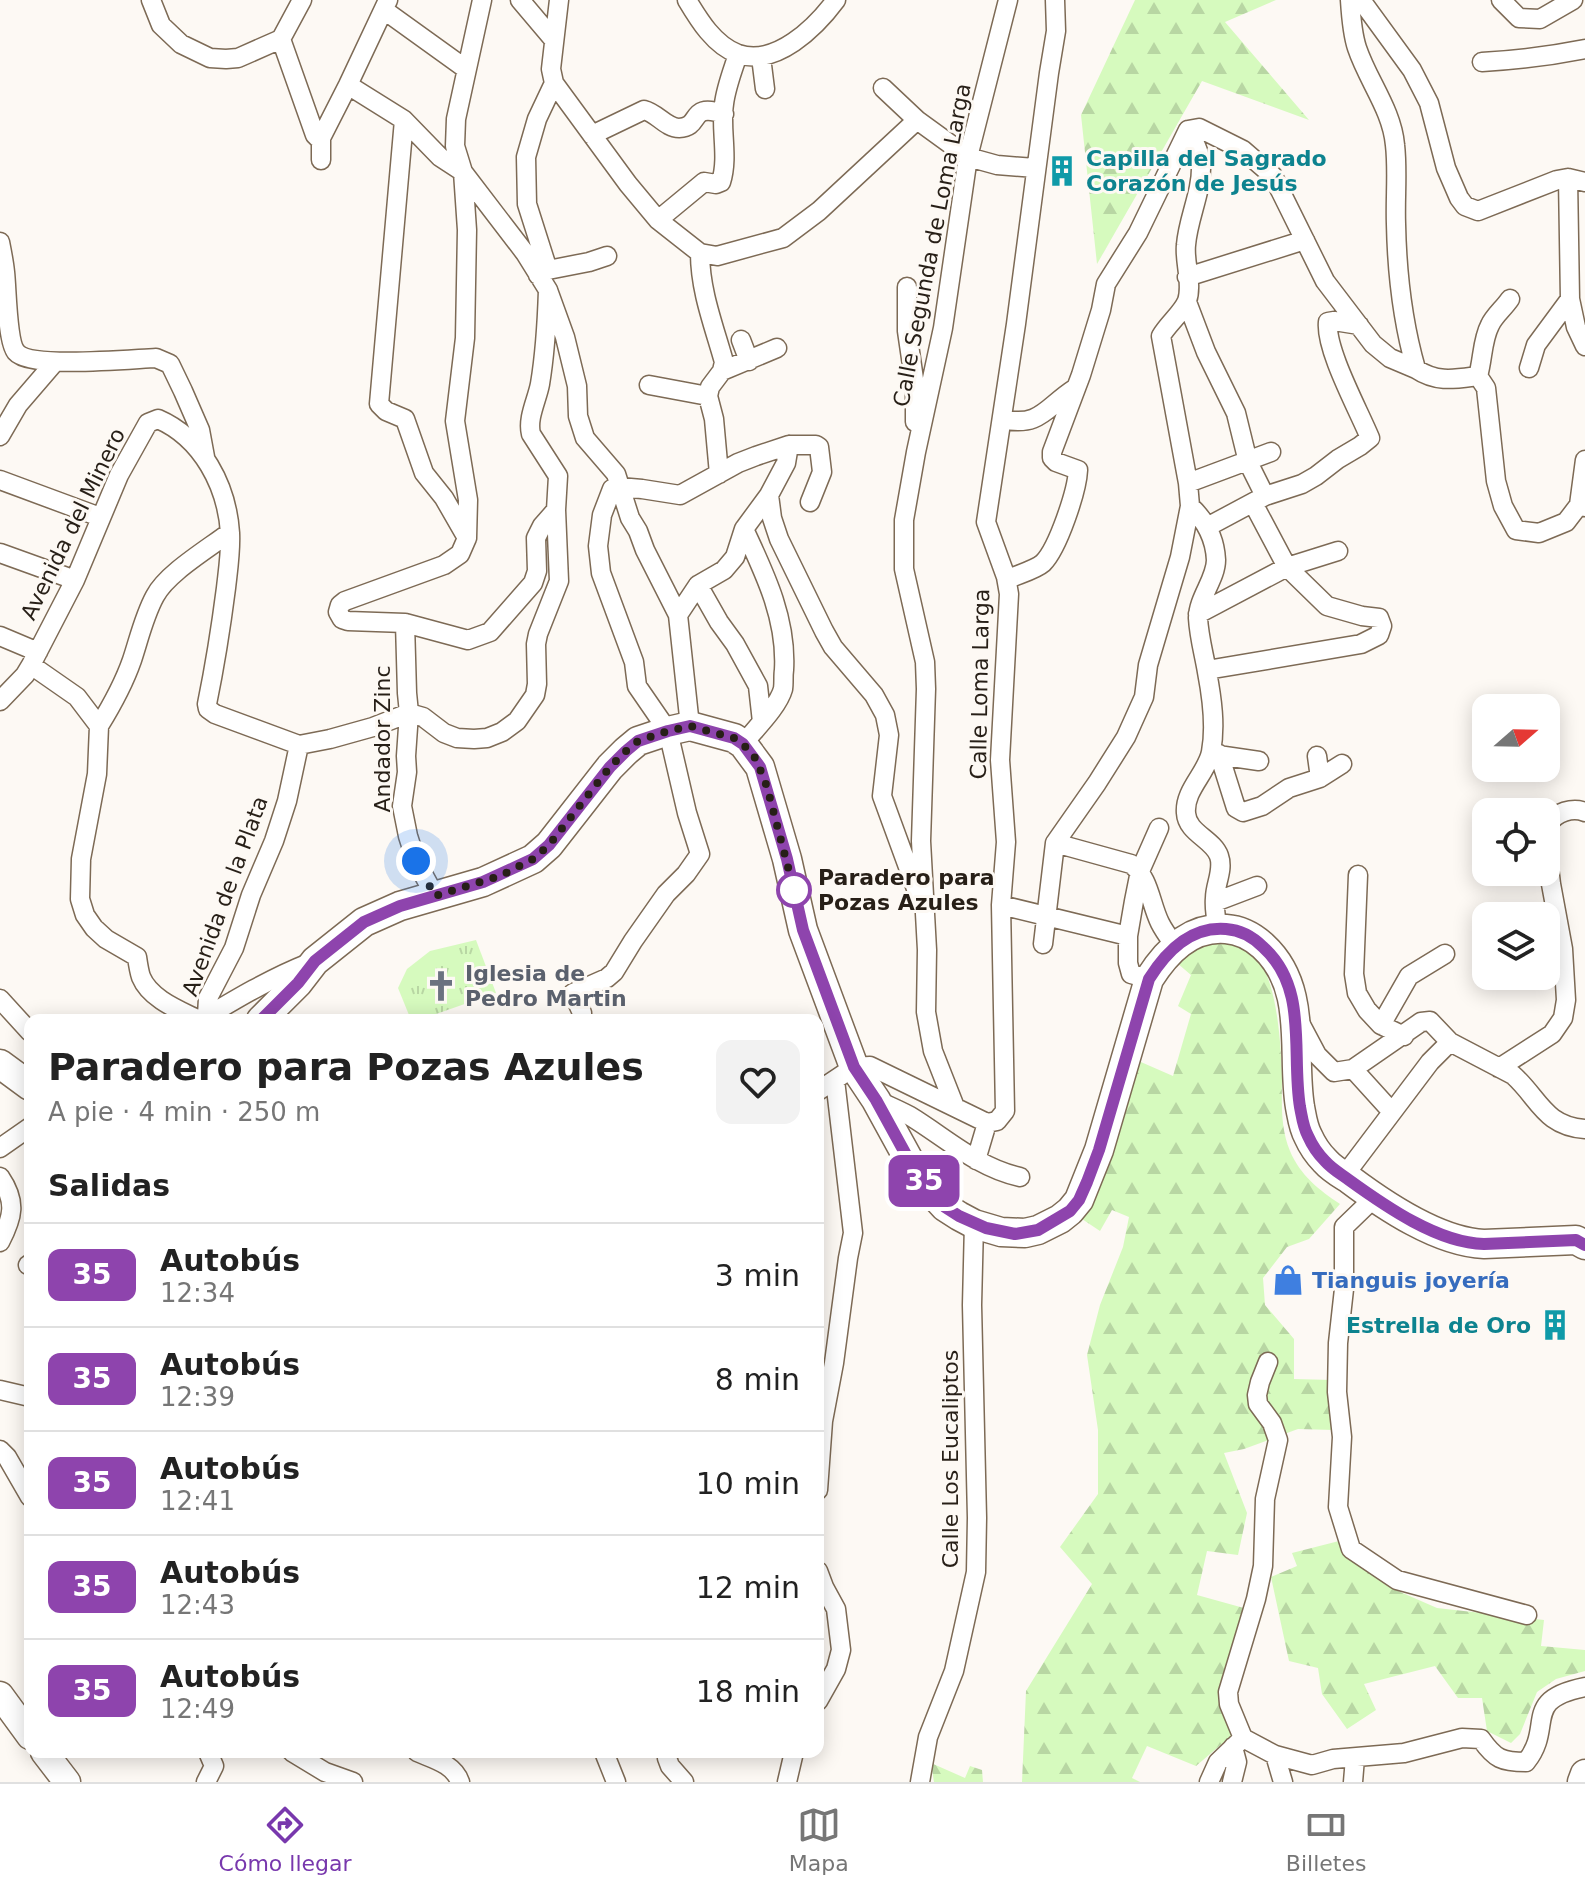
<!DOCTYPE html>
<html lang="es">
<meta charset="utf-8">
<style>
:root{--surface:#fff;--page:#f2f2f2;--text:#222;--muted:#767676;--line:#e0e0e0;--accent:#7838ad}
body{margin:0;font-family:"DejaVu Sans",sans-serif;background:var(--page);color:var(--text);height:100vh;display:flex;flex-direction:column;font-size:30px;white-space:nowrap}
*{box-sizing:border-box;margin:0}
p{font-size:26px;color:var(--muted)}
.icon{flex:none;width:44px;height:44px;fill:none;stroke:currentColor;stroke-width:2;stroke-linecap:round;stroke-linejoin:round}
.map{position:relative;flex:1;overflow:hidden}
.sheet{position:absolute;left:24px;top:1014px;width:800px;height:744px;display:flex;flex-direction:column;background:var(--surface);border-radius:16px;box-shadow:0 4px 20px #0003}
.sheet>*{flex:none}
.badge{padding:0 16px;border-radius:12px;font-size:28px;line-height:52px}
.needle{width:52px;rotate:70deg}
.controls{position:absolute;left:1472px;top:694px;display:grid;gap:16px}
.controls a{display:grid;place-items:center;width:88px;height:88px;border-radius:16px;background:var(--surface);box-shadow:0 4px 20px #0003;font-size:40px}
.you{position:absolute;width:40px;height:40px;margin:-20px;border:6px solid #fff;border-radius:50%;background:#1a73e8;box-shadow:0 0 0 12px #1a73e833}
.map>.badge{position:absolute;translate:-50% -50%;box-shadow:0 0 0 4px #fff}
h2{padding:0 24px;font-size:30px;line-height:72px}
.round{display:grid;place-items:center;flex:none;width:84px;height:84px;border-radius:16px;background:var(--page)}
.headline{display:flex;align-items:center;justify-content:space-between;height:136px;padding:0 24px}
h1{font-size:38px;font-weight:800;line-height:60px}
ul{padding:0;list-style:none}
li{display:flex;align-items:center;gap:24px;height:104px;padding:0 24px;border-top:2px solid var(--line)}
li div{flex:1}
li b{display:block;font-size:30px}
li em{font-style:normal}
li .badge{min-width:88px;font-weight:700;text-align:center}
.menu{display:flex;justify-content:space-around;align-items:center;height:112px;border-top:2px solid var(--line);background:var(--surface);font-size:22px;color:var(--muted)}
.menu a{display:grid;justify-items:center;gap:4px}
.menu .on{color:var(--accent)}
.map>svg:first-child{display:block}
</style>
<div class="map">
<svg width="1585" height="1782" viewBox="0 0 1585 1782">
<defs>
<pattern id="forest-firs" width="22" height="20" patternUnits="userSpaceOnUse" patternTransform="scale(2)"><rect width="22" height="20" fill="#d6fabe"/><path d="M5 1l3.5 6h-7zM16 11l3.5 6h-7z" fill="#b8d6a3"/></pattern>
<pattern id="park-tufts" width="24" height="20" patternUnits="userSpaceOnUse" patternTransform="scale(2)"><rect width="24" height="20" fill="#d6fabe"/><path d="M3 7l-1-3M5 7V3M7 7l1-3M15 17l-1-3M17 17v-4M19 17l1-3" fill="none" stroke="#b8d6a3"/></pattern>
</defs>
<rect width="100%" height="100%" fill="#fdf9f4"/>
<path fill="url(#forest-firs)" d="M 1135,0 L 1276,0 L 1225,22 L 1309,120 L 1202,81 L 1097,264 L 1081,115 Z
M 1209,940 C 1224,940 1243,941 1255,952 C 1259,956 1261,964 1264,969 C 1278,997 1281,1046 1282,1078 C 1282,1102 1280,1127 1290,1151 C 1300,1175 1319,1190 1340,1204 L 1309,1239 L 1287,1247 L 1263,1278 L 1265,1305 L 1294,1339 L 1294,1379 L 1333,1380 L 1334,1430 L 1298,1429 L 1244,1449 L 1224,1453 L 1247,1513 L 1238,1555 L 1207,1551 L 1197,1595 L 1251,1610 L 1222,1697 L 1238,1730 L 1196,1766 L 1147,1746 L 1132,1778 L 1140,1782 L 1022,1782 L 1026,1691 L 1092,1584 L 1060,1547 L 1098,1494 L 1098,1430 L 1087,1355 L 1100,1305 L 1123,1247 L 1129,1217 L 1112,1210 L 1100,1231 L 1082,1219 L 1134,1059 L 1173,1076 L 1191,1014 L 1178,1006 L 1191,975 L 1177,963 L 1188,949 Z
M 1339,1541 L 1353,1561 L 1389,1587 L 1437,1608 L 1544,1620 L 1541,1646 L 1585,1650 L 1585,1671 L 1556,1679 L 1537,1692 L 1520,1734 L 1511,1743 L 1487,1731 L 1482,1698 L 1458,1698 L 1435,1666 L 1364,1684 L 1376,1710 L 1347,1729 L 1322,1694 L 1318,1668 L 1289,1661 L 1271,1577 L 1297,1566 L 1292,1553 Z
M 931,1763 L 965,1778 L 970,1766 L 982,1770 L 983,1782 L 934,1782 Z"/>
<path fill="url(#park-tufts)" d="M 476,940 L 496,993 L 419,1020 L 411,1020 L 398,988 L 407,969 L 430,951 Z"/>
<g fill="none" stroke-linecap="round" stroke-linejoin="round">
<defs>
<path id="street" d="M 151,0 L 161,25 L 181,44 L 210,58 L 226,59 L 238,58 L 281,39 L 302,0
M 482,0 L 456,119 L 455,146 L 463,172 L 467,230 L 465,338 L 455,421 L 468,500 L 467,538 L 460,554 L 444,565 L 345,601 L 340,605 L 338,612 L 342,619 L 348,621 L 405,623 L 468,640 L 490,632 L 533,583 L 537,571 L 536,538 L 542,526 L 556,510
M 520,0 L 553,39
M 687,0 C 699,20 714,45 738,54 C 776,67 816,27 836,0
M 1350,0 C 1351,16 1352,33 1357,48 C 1368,81 1392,110 1395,145 C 1398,171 1395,198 1396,224 C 1397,275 1402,320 1416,369 C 1437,383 1455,379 1478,376
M 1361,0 L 1412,70 L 1429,103 L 1446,168 L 1459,198 L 1465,206 L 1478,211 L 1557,180 L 1568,178 L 1585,182
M 1501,0 L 1519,18 L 1540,19 L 1573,0
M 384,10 L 466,69
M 281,39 L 315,135 L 318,138 L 321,138
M 761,57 L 765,89
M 1482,62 C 1517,60 1550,56 1585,49
M 554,83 L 628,184 L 658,220 L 700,253 L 717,256 L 783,238 L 819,211 L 917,120
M 348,85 L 404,120 L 440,157 L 463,172 L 525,253 L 548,290 L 565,337 L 577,386 L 578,416 L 585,438 L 616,474 L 630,518 L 638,531 L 645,550 L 678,615 L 690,726
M 883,88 L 917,120 L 968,157 L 997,165 L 1035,168
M 404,120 L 379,404 L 386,411 L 405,419 L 424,473 L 444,498 L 467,538
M 1188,130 C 1194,141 1200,152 1201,165 C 1202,192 1188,218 1186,245 C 1184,262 1193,284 1187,301 C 1182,313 1168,324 1161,336 L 1188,483 L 1190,506 C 1205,520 1215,538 1216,560 C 1216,579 1198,598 1198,618 C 1199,637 1204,654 1207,672 C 1212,698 1216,726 1211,752 C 1207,773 1184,790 1186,813 C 1187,833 1213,839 1219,856 C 1224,870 1215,884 1215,898 C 1214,908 1216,919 1218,929
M 1188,130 L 1199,128 L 1243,150 L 1273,176 L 1325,281 L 1373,344 L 1390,358 L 1416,369
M 592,135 L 644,110 C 657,113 666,128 679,128 C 703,127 687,102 724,114
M 321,138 L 348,85 L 388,0
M 321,160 L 321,138
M 1568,178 L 1570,299 L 1576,327 L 1585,346
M 658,220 L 704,182 L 716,184 L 721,182 C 729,157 720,129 724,104 C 726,87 733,70 738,54
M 0,242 C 2,252 4,262 5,272 C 7,289 7,341 16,352 C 30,369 131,359 156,358 L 170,364 L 183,391 L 200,430 L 205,457
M 700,253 C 700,291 714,326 724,362 L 722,371 L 710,387 L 708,396 L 714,419 L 719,474
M 548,270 L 589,262 L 607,256
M 538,275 L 548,270 L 527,204 L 526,157 L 537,119 L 554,83 L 551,69 L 559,0
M 1187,277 L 1305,240
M 907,287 L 907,331 L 915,386 L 915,422
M 1187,302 L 1206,352 L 1236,413 L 1248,462 L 1265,496
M 741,340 L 749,361
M 1529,368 L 1536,345 L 1570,299
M 722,371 L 777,348
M 1478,376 L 1486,388 L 1496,481 L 1503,506 L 1516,530 L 1539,533 L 1566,522 L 1579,505 L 1585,507
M 1478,376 C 1483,359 1482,340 1490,325 C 1494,316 1504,308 1510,299
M 649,385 L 708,396
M 1002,419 C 1040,428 1046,407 1074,389
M 0,436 L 18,405 L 55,362
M 0,480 L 100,517
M 1188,483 L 1271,452
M 769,495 L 772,518 L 779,539 L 824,631 L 833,647 L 874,695 L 885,715 L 889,735 L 882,796 L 919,897
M 1579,505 L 1585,460
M 1207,527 L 1265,496 L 1302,484 L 1316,476 L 1338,459 L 1360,446 L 1370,438 C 1358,409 1325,349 1328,322 L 1334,321 L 1359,325
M 0,553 L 75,580
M 1006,577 L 1008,579 C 1019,574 1035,570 1043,563 C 1058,548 1077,491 1078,470 L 1056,462 L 1052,458 L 1052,452 L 1081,375 L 1101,310 L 1106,284 L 1138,233 L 1188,130
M 698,585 L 719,622 L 735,644 L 758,686 L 762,722
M 1198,614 L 1287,567 L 1338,551
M 678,615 L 698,585 L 724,570 L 735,557 L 744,529 L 769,495 L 786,463 L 789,445
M 405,623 L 407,693 L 409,713 L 406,756 L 407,772 L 402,806 L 408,836 L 416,861 L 435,896
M 0,636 L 38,652
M 31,665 L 77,697 L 99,726 L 97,774 L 81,859 L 80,899 L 85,915 L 94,928 L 106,939 L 137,957 C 138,964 139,971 141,977 C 150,999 179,1010 199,1020
M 1207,670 L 1361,644 L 1379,635 L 1382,626 L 1379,618 L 1362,616 L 1327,606 L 1287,567 L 1253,503
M 0,701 L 25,675 L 31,665 L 75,580 L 119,475 L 148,423 L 158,419 C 202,438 227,486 230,533 C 231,551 228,570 226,588 C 221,627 215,665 207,704 L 208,709 L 215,714 L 299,745 L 330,739 L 373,727 L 409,713 L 423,717 L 444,733 L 457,738 L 474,739 L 487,738 L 502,732 L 517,721 L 535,695 L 537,684 L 536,644 L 538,634 L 559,581 L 556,510 L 558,476 L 531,434 C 527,418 537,400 540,384 C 545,354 547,321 548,290
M 99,726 C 112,705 124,683 132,660 C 139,639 144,616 155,596 C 167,573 208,549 230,532
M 743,744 C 755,729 778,707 783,689 C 784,683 783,676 784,670 C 787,619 765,574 744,529
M 1211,754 L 1259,761
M 1219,754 L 1236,808 L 1243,812 L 1262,806 L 1289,788 L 1320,778 L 1342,764
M 1317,756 L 1320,778
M 1546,838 C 1547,833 1547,829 1549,824 C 1555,812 1573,807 1585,812
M 1055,843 L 1131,864 C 1150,878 1150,903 1160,923 C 1164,931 1170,939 1175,946
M 1358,875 L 1354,974 L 1357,993 L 1367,1010 L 1381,1025 L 1404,1036
M 1215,902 L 1257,886
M 1001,905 L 1128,936
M 1043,944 L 1055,843 L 1097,783 L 1126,737 L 1144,697 L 1148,665 L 1180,557 L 1190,506
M 1149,979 L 1131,974 L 1128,963 L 1128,936 L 1134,901 L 1140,871 L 1159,828
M 0,999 L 30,1032
M 207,1016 L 208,998 L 234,948 L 251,895 L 274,841 L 287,801 L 299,745
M 201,1020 C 236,999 271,978 309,963
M 582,1020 L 582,1013 L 573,993 L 607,978 L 614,972 L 633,941 L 666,894 L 686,874 L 700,854 L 687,813 L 668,731 L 637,686 L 634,662 L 601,573 L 598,546 L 602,515 L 612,489 L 619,487 L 642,489 L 680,495 L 738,463 L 756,456 L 789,445 L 816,445 L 819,447 L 822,472 L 810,502
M 1300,1023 L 1317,1055 L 1334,1072 L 1353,1069 L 1421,1022 L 1430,1021 L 1450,1042 L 1513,1075 C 1539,1098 1544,1126 1585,1129
M 1381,1025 L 1409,976 L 1445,954
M 1499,1068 L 1552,1034 L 1563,1018 L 1566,1000 L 1563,949 L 1551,884 L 1546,842
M 1353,1069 L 1392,1112
M 818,1091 L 854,1067 L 870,1066 L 987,1123 L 997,1121 L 1005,1111 L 1001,905 L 1006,842 L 1000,760 L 1009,594 L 1006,577 L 986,522 L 1016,324 L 1049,73 L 1056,31 L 1055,0
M 876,1100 C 887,1105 899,1110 910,1116 C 946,1138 978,1168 1020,1177
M 955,1107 L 933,1051 L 926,1012 L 927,950 L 921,841 L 926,689 L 925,662 L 904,569 L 904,520 L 916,452 L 943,328 L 968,157 L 1008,0
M 0,1148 L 30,1127
M 976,1160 L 987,1123
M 1344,1176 L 1430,1062 L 1450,1042
M 0,1177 C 17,1202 13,1217 0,1242
M 1374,1198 L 1344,1227 L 1344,1289 L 1338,1343 L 1337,1392 L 1342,1437 L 1338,1507 L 1351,1549 L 1397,1580 L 1527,1615
M 28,1265 L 30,1264
M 0,1390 L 30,1397
M 0,1450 L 7,1457 L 30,1497
M 818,1490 L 823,1421 L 834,1363 L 848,1258 L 853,1233 L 835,1080
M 818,1571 L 824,1587 L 836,1609 L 841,1650 L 836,1669 L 818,1701
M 1243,1738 L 1275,1755 L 1312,1765 L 1333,1759 L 1404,1753 L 1462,1738 L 1481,1739 C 1495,1759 1502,1762 1526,1762 C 1555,1726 1520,1700 1585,1687
M 1243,1738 L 1229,1704 L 1228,1692 L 1256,1599 L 1263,1566 L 1265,1499 L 1278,1440 L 1272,1423 L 1258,1404 L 1257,1395 L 1260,1382 L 1268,1362
M 292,1752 L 325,1772 L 353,1782
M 417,1752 C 433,1759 454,1764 460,1782
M 604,1752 L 616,1782
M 670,1752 L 667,1758 L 670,1766 L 684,1782
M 1275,1755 L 1283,1782
M 206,1782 L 214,1766 L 208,1752
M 787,1782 L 794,1752
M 920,1782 L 928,1737 L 954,1671 L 976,1572 L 977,1518 L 972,1305 L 974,1224
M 1209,1782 L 1218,1762 L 1243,1738
M 1232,1782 L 1237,1762 L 1233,1747
M 1353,1782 L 1355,1758"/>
<path id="secondary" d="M 0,1695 L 30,1736
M 44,1752 L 67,1782"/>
<path id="primary" d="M 261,1020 L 298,983 L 315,961 L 364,922 L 400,906 L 483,882 L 533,859 L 549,845 L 610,767 L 626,751 L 638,741 L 668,731 L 690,726 L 734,738 L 743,744 L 760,767 L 787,859 L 803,930 L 854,1067 L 876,1100 L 910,1162 L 933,1194 L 945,1207 L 959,1216 L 974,1224 L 1001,1232 L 1025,1233 L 1038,1230 L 1060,1219 L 1070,1211 L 1079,1200 L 1099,1150 L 1149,979 C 1166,952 1190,926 1226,929 C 1241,930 1252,936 1263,946 C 1309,988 1291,1053 1300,1107 C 1302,1117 1303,1127 1308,1136 C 1312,1145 1318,1154 1325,1161 C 1332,1169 1341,1174 1349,1179 C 1385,1206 1438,1242 1484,1244 L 1576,1240 L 1585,1245
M 0,1064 L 30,1086
M 1582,1782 L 1585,1774"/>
</defs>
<use href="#street" stroke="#7d6a55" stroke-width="21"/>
<use href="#secondary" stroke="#7d6a55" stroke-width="29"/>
<use href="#primary" stroke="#7d6a55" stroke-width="31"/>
<use href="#street" stroke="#fff" stroke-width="18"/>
<use href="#secondary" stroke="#fff" stroke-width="26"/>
<use href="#primary" stroke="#fff" stroke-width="28"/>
</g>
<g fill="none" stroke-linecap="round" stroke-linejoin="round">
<defs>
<path id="line" d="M 261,1020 L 298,983 L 315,961 L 364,922 L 400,906 L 483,882 L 533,859 L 549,845 L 610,767 L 626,751 L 638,741 L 668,731 L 690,726 L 734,738 L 743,744 L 760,767 L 787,859 L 803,930 L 854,1067 L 876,1100 L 910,1162 L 933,1194 L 945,1207 L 959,1216 L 986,1228 L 1015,1234 L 1038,1230 L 1070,1211 L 1079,1200 L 1087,1182 L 1099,1150 L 1149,979 C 1166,952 1190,926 1226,929 C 1241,930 1252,936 1263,947 C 1309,988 1291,1053 1300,1107 C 1302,1117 1303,1127 1308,1136 C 1312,1145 1318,1154 1325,1161 C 1332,1169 1341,1174 1349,1180 C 1385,1206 1438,1243 1484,1244 L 1576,1240 L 1585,1245"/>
</defs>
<use href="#line" stroke="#fff" stroke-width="18"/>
<use href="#line" stroke="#8e44ad" stroke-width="12"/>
<path stroke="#271f17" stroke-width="8" stroke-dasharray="0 14.4" d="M 416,861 L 435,896 L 500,876 L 533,859 L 549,845 L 610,767 L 626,751 L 638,741 L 668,731 L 690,726 L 734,738 L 743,744 L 756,759 L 767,787 L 794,890"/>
</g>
<defs>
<symbol id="building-bare" viewBox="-9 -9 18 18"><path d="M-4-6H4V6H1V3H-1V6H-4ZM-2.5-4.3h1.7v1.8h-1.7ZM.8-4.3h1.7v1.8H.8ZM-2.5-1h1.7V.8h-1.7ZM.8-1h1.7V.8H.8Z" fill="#0f9aa8" stroke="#fdf9f4" stroke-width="2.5" paint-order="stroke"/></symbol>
<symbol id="church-bare" viewBox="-9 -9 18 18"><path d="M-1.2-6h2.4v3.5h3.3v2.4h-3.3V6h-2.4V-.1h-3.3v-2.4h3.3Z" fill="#6b7280" stroke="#fdf9f4" stroke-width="2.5" paint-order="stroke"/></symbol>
<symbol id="shop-bare" viewBox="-9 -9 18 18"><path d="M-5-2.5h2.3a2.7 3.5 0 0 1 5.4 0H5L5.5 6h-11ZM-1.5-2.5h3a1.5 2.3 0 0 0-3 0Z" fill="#3f7fe0" stroke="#fdf9f4" stroke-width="2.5" paint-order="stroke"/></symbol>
</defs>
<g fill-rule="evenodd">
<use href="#building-bare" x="1040" y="149" width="44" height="44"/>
<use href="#church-bare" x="419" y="964" width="44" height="44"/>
<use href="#shop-bare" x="1266" y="1258" width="44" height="44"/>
<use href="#building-bare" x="1533" y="1303" width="44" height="44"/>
</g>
<circle fill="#fff" stroke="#8e44ad" stroke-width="4" cx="794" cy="890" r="16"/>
<g text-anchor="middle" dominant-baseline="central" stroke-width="6" stroke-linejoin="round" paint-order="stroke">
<g font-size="22" font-weight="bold" fill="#0d838f" stroke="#fdf9f4" text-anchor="start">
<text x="1086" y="158">Capilla del Sagrado<tspan x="1086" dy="25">Corazón de Jesús</tspan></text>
<text x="1531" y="1325" text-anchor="end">Estrella de Oro</text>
</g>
<g font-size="22" fill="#271f17" stroke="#fdf9f4">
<text transform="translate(932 245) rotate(-79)">Calle Segunda de Loma Larga</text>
<text transform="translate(73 524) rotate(-64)">Avenida del Minero</text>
<text transform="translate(980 684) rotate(-89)">Calle Loma Larga</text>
<text transform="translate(382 739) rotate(-90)">Andador Zinc</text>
<text transform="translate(225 896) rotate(-70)">Avenida de la Plata</text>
<text transform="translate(950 1459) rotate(-90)">Calle Los Eucaliptos</text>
</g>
<g font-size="22" font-weight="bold" fill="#271f17" stroke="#fdf9f4" text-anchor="start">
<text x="818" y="877">Paradero para<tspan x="818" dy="25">Pozas Azules</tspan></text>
</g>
<g font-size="22" font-weight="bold" fill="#5b616d" stroke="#fdf9f4" text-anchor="start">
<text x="465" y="973">Iglesia de<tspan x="465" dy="25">Pedro Martin</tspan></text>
</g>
<g font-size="22" font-weight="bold" fill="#366cbe" stroke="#fdf9f4" text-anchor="start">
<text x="1312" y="1280">Tianguis joyería</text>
</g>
</g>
</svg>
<div class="controls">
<a><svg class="needle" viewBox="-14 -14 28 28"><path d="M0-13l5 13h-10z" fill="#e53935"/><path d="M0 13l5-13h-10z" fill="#767676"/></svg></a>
<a><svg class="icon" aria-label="locate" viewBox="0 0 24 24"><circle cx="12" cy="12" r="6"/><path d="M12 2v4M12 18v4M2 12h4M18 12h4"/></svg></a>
<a><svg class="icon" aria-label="layers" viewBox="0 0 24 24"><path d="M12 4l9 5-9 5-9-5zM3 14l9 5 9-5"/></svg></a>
</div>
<div class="you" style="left:416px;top:861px"></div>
<b class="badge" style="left:924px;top:1181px;background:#8e44ad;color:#fff">35</b>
<section class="sheet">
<div class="headline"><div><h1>Paradero para Pozas Azules</h1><p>A pie · 4 min · 250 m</p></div><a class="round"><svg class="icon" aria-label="heart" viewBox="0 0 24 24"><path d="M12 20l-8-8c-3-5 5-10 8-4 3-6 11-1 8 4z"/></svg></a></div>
<h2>Salidas</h2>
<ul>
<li><span class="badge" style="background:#8e44ad;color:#fff">35</span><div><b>Autobús</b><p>12:34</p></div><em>3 min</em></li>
<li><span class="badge" style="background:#8e44ad;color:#fff">35</span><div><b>Autobús</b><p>12:39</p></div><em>8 min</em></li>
<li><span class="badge" style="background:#8e44ad;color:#fff">35</span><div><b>Autobús</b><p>12:41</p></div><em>10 min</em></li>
<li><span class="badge" style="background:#8e44ad;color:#fff">35</span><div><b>Autobús</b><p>12:43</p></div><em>12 min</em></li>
<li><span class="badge" style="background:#8e44ad;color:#fff">35</span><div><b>Autobús</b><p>12:49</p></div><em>18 min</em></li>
</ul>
</section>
</div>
<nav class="menu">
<a class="on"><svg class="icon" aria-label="directions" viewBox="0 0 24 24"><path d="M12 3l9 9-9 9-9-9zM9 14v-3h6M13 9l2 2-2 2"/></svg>Cómo llegar</a>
<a><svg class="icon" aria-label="map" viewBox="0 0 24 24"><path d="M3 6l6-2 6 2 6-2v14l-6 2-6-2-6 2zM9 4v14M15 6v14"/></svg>Mapa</a>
<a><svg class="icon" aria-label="tickets" viewBox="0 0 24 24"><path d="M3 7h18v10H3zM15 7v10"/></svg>Billetes</a>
</nav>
